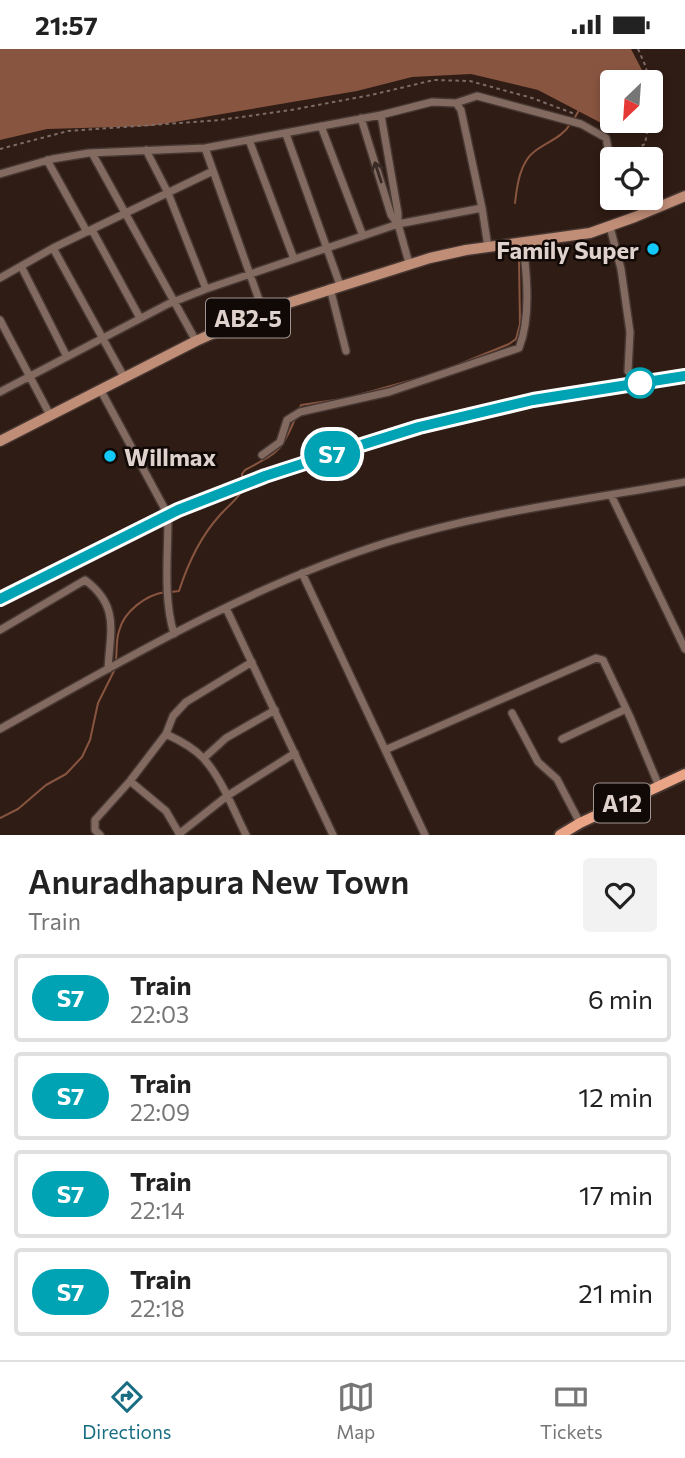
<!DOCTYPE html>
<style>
:root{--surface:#fff;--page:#f2f2f2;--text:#222;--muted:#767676;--line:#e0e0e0;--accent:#1a6e84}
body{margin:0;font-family:Commissioner,sans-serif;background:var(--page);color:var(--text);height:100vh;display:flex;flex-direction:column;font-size:26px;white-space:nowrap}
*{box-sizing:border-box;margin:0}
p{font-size:23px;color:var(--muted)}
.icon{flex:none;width:38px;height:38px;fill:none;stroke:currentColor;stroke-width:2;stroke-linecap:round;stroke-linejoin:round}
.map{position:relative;height:786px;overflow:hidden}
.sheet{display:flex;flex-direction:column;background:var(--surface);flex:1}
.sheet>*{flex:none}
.badge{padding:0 14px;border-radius:23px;font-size:24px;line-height:46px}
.needle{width:46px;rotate:205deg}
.tools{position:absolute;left:600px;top:21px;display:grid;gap:14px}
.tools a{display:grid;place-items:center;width:63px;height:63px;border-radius:7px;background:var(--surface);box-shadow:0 4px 10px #0003;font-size:35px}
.map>.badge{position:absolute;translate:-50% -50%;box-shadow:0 0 0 4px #fff}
.round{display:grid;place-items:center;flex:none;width:74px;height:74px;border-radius:7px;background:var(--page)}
.summary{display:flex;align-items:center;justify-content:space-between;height:119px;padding:0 28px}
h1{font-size:33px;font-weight:600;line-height:52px}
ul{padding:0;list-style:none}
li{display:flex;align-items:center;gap:21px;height:88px;margin:0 14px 10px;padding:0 14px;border:4px solid var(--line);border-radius:7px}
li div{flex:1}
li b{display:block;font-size:26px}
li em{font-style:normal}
li .badge{min-width:77px;font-weight:700;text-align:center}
.status{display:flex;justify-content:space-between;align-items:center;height:49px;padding:0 35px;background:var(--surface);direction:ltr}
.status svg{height:19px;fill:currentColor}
.tab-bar{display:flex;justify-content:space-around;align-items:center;height:98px;border-top:2px solid var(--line);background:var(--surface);font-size:19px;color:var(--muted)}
.tab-bar a{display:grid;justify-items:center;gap:4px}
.tab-bar .on{color:var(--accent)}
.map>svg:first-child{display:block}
</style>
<div class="status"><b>21:57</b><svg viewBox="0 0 49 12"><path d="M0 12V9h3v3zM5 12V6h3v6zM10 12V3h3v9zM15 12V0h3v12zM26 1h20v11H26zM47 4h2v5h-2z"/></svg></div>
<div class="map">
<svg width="685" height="786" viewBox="0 0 685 786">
<rect width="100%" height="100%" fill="#2f1c14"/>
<path fill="#885540" d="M 0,0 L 631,0 L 643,23 L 641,33 L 612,33 L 612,72 L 634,72 L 632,83 L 603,75 L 538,41 L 471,25 L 412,28 L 357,42 L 151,77 L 47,80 L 0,91 Z"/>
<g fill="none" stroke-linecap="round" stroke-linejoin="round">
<path stroke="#885540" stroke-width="2" d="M 574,70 L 579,61
M 515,154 C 517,136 520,113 535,102 C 548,92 562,89 571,74
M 445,321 L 509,295 L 516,290 L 520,275 L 519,211
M 351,348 L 423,328
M 299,361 L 301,356 L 342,350
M 171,543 L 179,542 C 188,514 200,488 220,466 C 226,459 234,453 239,446 C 244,440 242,432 242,425 L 245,421 C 278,403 280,405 295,370
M 116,611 C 117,602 116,591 119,582 C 124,562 146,546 165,543
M 0,769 L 18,760 L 46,736 L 66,725 L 82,708 L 90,691 L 98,654 L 115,620"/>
<defs>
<path id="minor" d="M 456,54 L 477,47 L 581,75 L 606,89 L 609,104 L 606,110
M 381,66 L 398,164 L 398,175 L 409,214
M 361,69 L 391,166 L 397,174
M 321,77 L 363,187
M 286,85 L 340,236
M 249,91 L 294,210
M 205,99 L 263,262
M 146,101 L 168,144 L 206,240
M 92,104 L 196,292
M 47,111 L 87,183
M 0,125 L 52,110 L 89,104 L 205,99 L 381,66 L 432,53 L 456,54 L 461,61 L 482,159 L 488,198
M 610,178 L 621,220 L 630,283 L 628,322
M 92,181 L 140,269
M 53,199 L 213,122
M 21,217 L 67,308
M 0,229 L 53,199 L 124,328
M 330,239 L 346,302
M 0,271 L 50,366
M 100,340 L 167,464
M 0,343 L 168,255 L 206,240 L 398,175 L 482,159
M 262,406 L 280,393 L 287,371 L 300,363 L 389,343 L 519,299 C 531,269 527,227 523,195
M 611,446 L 685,600
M 168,469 C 168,508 163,548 174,585
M 302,524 L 425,786
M 226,559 L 333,786
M 0,581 L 85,531 C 120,557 110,582 108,620
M 512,664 L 538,713 L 557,730 L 580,774
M 0,680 C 125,610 251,536 388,493 C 484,463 586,451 685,433
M 166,685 C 179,691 193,698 203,709 C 221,728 234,762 246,786
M 562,690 L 626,660
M 385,701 L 596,609 L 603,611 L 630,668 L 659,737
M 204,709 L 226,689 L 275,661
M 130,732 L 166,762 L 180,786
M 179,785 L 227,747 L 295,704
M 100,786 L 95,781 L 95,771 L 130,732 L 166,685 L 173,667 L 186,653 L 252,613"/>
<path id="major" d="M 0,392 L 196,292 L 263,262 L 430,209 L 466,201 L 590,184 L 635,168 L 685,147"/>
<path id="highway" d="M 560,786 L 580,774 L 685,725"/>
</defs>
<use href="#minor" stroke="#473732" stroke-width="10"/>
<use href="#major" stroke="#473732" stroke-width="13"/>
<use href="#highway" stroke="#473732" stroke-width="14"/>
<path stroke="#7d6c66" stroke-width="2" stroke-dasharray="3.5 3.5" stroke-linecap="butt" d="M 638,0 L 646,18 L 648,33
M 0,100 L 68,82 L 220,71 L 291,61 L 371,46 L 434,31 L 470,32 L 532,49 L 575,65
M 617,102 L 624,106 L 645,95 L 649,72"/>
<use href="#minor" stroke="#826a61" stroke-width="7"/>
<use href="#major" stroke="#c08d77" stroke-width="10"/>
<use href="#highway" stroke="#eaa486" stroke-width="10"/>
<defs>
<path id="rail" d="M 0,550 C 59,521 120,486 180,460 C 293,413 413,373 533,351 C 584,342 635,335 685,327"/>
</defs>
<use href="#rail" stroke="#c0b1ab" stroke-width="4.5"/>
<use href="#rail" stroke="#110906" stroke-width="2" stroke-dasharray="5" stroke-linecap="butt"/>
</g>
<defs><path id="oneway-shaft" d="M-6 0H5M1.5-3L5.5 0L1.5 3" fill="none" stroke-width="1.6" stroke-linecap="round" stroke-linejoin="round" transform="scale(1.75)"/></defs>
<use stroke="#392b26" href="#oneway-shaft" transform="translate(378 123) rotate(-108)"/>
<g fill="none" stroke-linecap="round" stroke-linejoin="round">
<defs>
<path id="line" d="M 0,550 L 178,461 L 265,427 L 342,402 L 419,378 L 533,351 L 685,327"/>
</defs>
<use href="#line" stroke="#fff" stroke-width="16"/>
<use href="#line" stroke="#00a3b4" stroke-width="10"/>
</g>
<g fill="#11cafb" stroke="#110906" stroke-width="2.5">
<circle cx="653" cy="200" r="7"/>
<circle cx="110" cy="407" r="7"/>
</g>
<circle fill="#fff" stroke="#00a3b4" stroke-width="3.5" cx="640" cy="334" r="14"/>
<g text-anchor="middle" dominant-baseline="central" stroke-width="5" stroke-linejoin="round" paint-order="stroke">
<g fill="#110906" stroke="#a19591" stroke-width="2">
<rect x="206" y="249.5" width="84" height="39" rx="5"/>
<rect x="594" y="734.5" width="56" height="39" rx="5"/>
</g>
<g font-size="23" font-weight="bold" fill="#dfd1cc">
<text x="248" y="269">AB2-5</text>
<text x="622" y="754">A12</text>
</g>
<g font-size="24" font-weight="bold" fill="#dfd1cc" stroke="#110906" text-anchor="end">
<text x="639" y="200">Family Super</text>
<text x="124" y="407" text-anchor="start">Willmax</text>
</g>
</g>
</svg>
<div class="tools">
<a><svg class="needle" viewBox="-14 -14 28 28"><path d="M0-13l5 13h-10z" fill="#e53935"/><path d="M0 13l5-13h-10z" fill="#767676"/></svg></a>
<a><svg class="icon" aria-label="locate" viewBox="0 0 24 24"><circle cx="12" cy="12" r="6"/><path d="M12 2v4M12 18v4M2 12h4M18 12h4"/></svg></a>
</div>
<b class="badge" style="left:332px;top:405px;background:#00a3b4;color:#fff">S7</b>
</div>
<section class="sheet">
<div class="summary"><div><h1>Anuradhapura New Town</h1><p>Train</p></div><a class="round"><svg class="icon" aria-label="heart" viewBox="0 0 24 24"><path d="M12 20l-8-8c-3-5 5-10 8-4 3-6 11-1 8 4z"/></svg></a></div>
<ul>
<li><span class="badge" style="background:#00a3b4;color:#fff">S7</span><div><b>Train</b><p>22:03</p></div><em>6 min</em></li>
<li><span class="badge" style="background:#00a3b4;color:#fff">S7</span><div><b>Train</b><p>22:09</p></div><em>12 min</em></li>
<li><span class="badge" style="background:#00a3b4;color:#fff">S7</span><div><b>Train</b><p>22:14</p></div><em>17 min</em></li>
<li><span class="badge" style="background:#00a3b4;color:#fff">S7</span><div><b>Train</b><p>22:18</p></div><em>21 min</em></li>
</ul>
</section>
<nav class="tab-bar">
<a class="on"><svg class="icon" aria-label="directions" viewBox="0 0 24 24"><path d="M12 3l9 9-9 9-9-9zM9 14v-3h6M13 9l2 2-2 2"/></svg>Directions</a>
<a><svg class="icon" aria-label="map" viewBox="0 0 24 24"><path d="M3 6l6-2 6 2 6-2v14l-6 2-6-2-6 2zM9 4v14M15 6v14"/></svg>Map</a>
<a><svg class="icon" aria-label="tickets" viewBox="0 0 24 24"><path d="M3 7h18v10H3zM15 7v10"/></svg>Tickets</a>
</nav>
